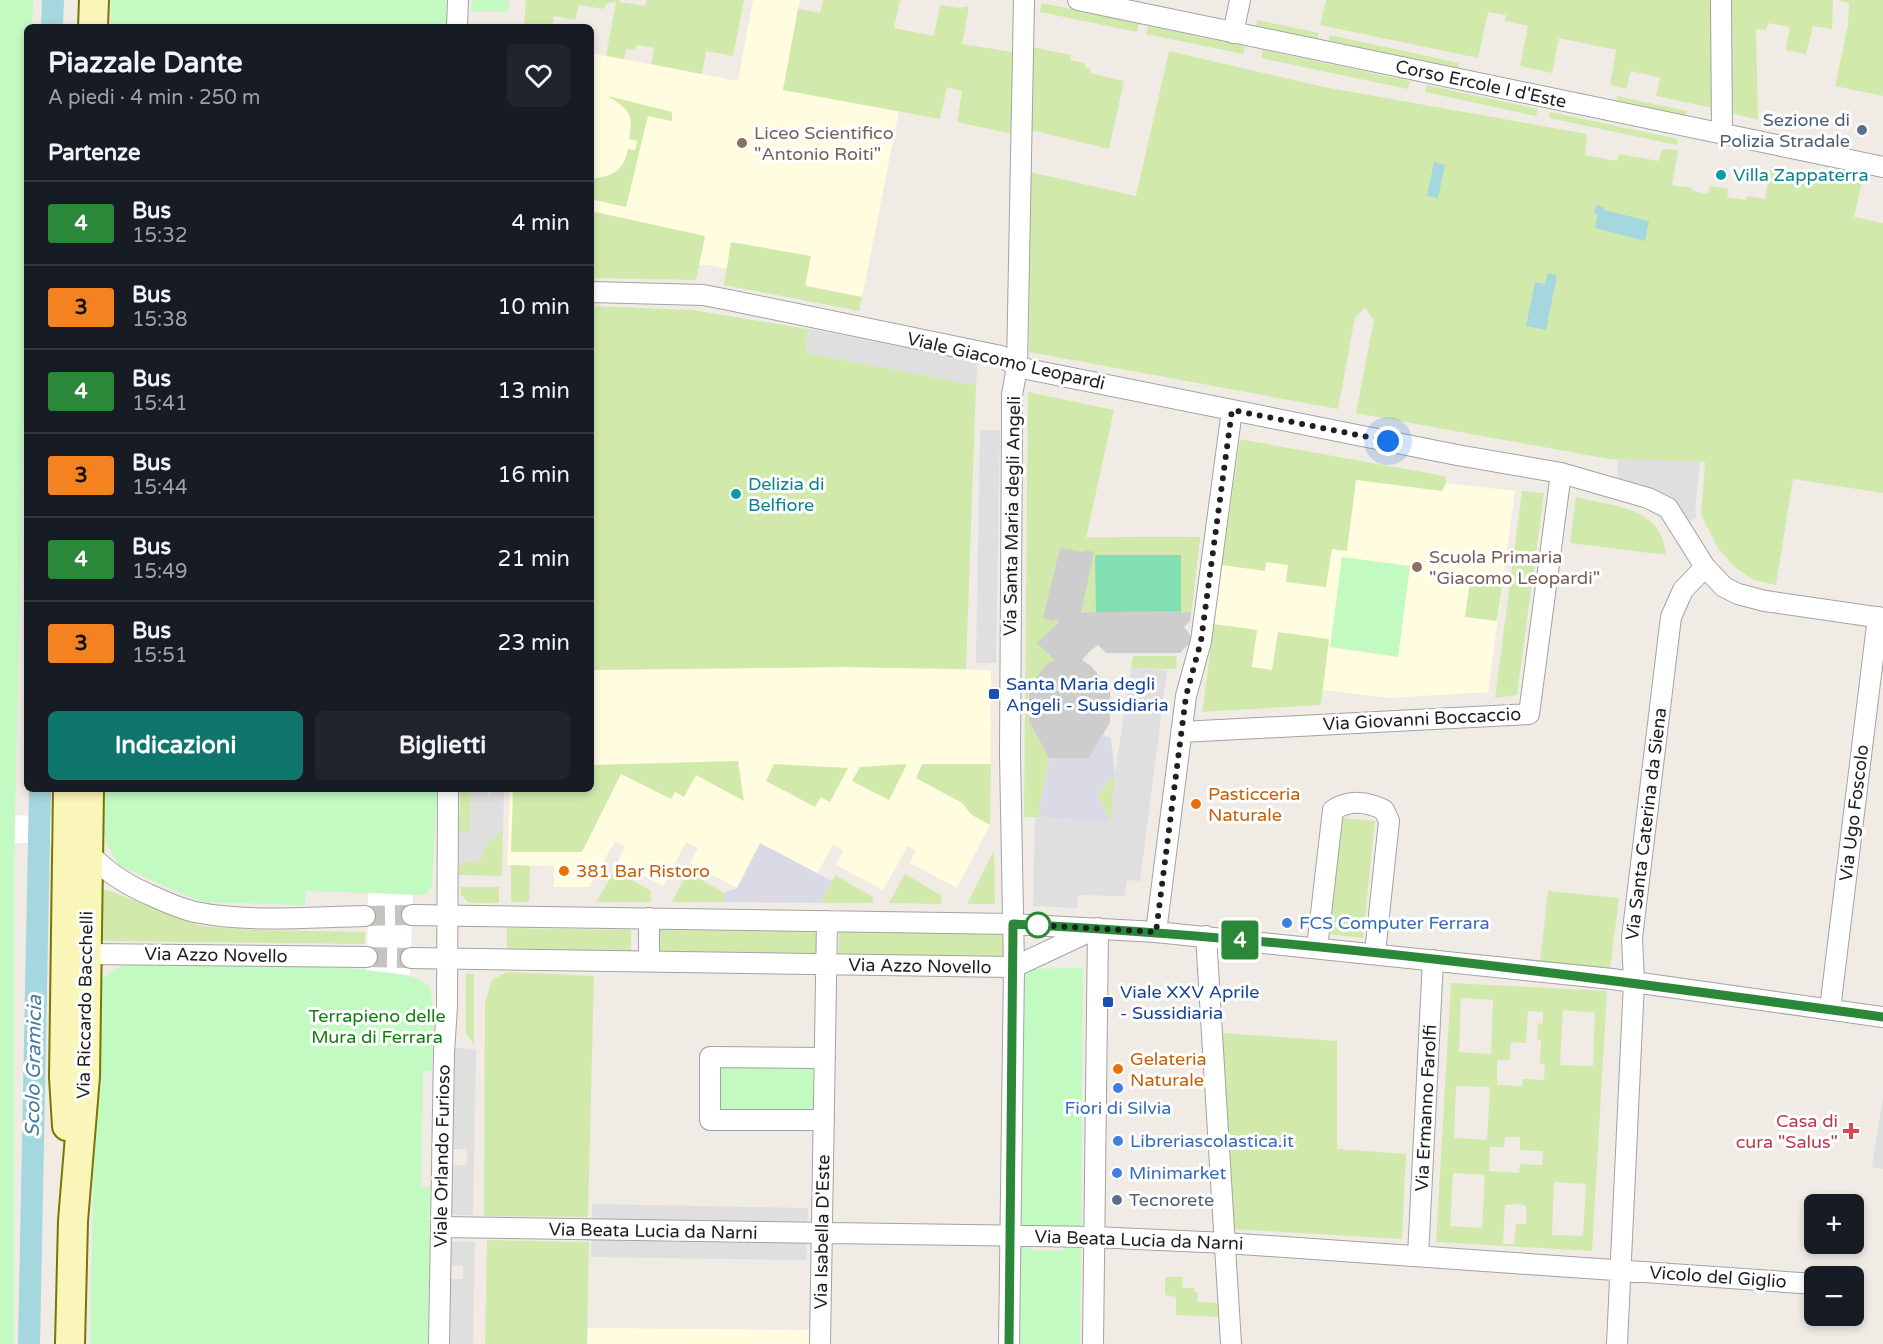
<!DOCTYPE html>
<html lang="it">
<meta charset="utf-8">
<style>
:root{--surface:#171b24;--page:#20242c;--text:#f1f3f6;--muted:#9ea1a6;--line:#363941;--accent:#0f766e}
body{margin:0;font-family:"Varela Round",sans-serif;background:var(--page);color:var(--text);height:100vh;display:flex;flex-direction:column;font-size:22px;white-space:nowrap}
*{box-sizing:border-box;margin:0}
p{font-size:20px;color:var(--muted)}
.icon{flex:none;width:33px;height:33px;fill:none;stroke:currentColor;stroke-width:2;stroke-linecap:round;stroke-linejoin:round}
.map{position:relative;flex:1;overflow:hidden}
.side{position:absolute;left:24px;top:24px;width:570px;height:768px;display:flex;flex-direction:column;background:var(--surface);border-radius:9px;box-shadow:0 3px 9px #0003}
.side>*{flex:none}
.badge{padding:0 12px;border-radius:4px;font-size:21px;line-height:39px}
.tools{position:absolute;left:1804px;top:1194px;display:grid;gap:12px}
.tools a{display:grid;place-items:center;width:60px;height:60px;border-radius:9px;background:var(--surface);box-shadow:0 3px 9px #0003;font-size:30px}
.you{position:absolute;width:30px;height:30px;margin:-15px;border:4px solid #fff;border-radius:50%;background:#1a73e8;box-shadow:0 0 0 9px #1a73e833}
.map>.badge{position:absolute;translate:-50% -50%;box-shadow:0 0 0 3px #fff}
h2{padding:0 24px;font-size:22px;line-height:54px}
.round{display:grid;place-items:center;flex:none;width:63px;height:63px;border-radius:9px;background:var(--page)}
.summary{display:flex;align-items:center;justify-content:space-between;height:102px;padding:0 24px}
h1{font-size:28px;font-weight:800;line-height:45px}
.cta{display:flex;gap:12px;margin-top:auto;padding:12px 24px}
.cta a{flex:1;height:69px;border-radius:9px;background:var(--accent);color:#fff;font-size:24px;font-weight:800;line-height:69px;text-align:center}
.cta a+a{background:var(--page);color:var(--text)}
ul{padding:0;list-style:none}
li{display:flex;align-items:center;gap:18px;height:84px;padding:0 24px;border-top:2px solid var(--line)}
li div{flex:1}
li b{display:block;font-size:22px}
li em{font-style:normal}
li .badge{min-width:66px;font-weight:700;text-align:center}
.map>svg:first-child{display:block}
</style>
<div class="map">
<svg width="1883" height="1344" viewBox="0 0 1883 1344">
<rect width="100%" height="100%" fill="#f0ebe5"/>
<path fill="#fffcdf" d="M 753,0 L 800,0 L 783,90 L 899,111 L 862,297 L 709,265 L 591,263 L 591,53 L 738,81 Z
M 1240,439 L 1445,476 L 1446,483 L 1515,491 L 1488,692 L 1389,698 L 1323,690 L 1321,705 L 1202,712 Z
M 844,667 L 991,670 L 990,825 L 957,888 L 910,863 L 916,850 L 908,846 L 883,890 L 836,865 L 843,850 L 833,844 L 817,874 L 760,844 L 737,888 L 690,863 L 698,848 L 686,842 L 663,886 L 618,862 L 625,846 L 615,841 L 589,887 L 554,887 L 554,866 L 507,865 L 510,789 L 591,789 L 591,670 Z
M 588,1328 L 809,1330 L 809,1344 L 587,1344 Z"/>
<path fill="#cdcdcd" d="M 1200,537 L 1190,621 L 1184,627 L 1193,639 L 1180,653 L 1106,653 L 1098,645 L 1090,651 L 1082,660 L 1091,666 L 1110,689 L 1110,722 L 1090,758 L 1049,758 L 1029,722 L 1027,538 Z"/>
<path fill="#d1eaab" fill-rule="evenodd" d="M 526,0 L 620,0 L 620,2 L 645,6 L 647,0 L 744,0 L 733,56 L 706,51 L 702,74 L 651,64 L 654,48 L 637,45 L 635,50 L 626,49 L 624,59 L 606,56 L 616,2 L 608,3 L 603,9 L 579,5 L 575,20 L 554,16 L 552,27 L 524,27 Z
M 823,0 L 900,0 L 894,28 L 934,36 L 940,5 L 959,8 L 969,6 L 962,44 L 1013,52 L 1013,134 L 957,122 L 962,91 L 947,87 L 940,119 L 783,90 L 798,9 L 820,13 Z
M 1326,0 L 1712,0 L 1713,108 L 1656,96 L 1660,78 L 1631,71 L 1626,89 L 1610,85 L 1616,50 L 1559,38 L 1552,73 L 1520,66 L 1528,26 L 1505,21 L 1506,15 L 1488,12 L 1478,58 L 1320,25 Z
M 1730,0 L 1833,0 L 1832,29 L 1813,26 L 1806,54 L 1786,50 L 1790,27 L 1768,23 L 1766,30 L 1756,29 L 1758,120 L 1731,113 Z
M 1837,0 L 1883,0 L 1883,96 L 1835,86 L 1848,25 L 1849,3 Z
M 1042,3 L 1139,23 L 1137,32 L 1040,12 Z
M 1257,20 L 1319,33 L 1317,41 L 1256,28 Z
M 1148,26 L 1245,46 L 1243,54 L 1146,34 Z
M 1330,35 L 1459,63 L 1458,70 L 1328,43 Z
M 1032,47 L 1071,55 L 1070,60 L 1085,63 L 1085,67 L 1091,69 L 1090,73 L 1124,81 L 1109,149 L 1031,130 Z
M 1263,50 L 1410,81 L 1408,89 L 1261,58 Z
M 1169,51 L 1324,87 L 1587,134 L 1585,155 L 1617,161 L 1619,154 L 1659,161 L 1662,149 L 1678,150 L 1672,185 L 1692,188 L 1692,191 L 1708,194 L 1710,186 L 1728,189 L 1727,197 L 1746,200 L 1747,196 L 1765,199 L 1771,166 L 1862,182 L 1854,217 L 1883,223 L 1883,493 L 1793,479 L 1776,585 L 1754,580 L 1736,568 L 1719,550 L 1701,515 L 1705,462 L 1609,459 L 1356,413 L 1374,320 L 1365,308 L 1355,317 L 1338,409 L 1029,352 L 1030,172 L 1136,196 Z
M 1426,85 L 1538,109 L 1536,116 L 1425,92 Z
M 608,96 L 672,112 L 672,121 L 648,116 L 626,207 L 591,199 L 591,179 C 613,176 623,172 628,149 L 635,150 L 637,141 L 629,139 C 634,113 629,110 608,96 Z
M 1617,96 L 1687,111 L 1685,118 L 1616,103 Z
M 1550,112 L 1678,139 L 1677,145 L 1549,118 Z
M 591,211 L 705,236 L 696,280 L 591,278 Z
M 731,242 L 811,256 L 805,286 L 862,297 L 859,311 L 724,285 Z
M 591,306 L 693,310 L 808,329 L 807,353 L 976,385 L 966,669 L 844,667 L 591,670 Z
M 1028,392 L 1114,410 L 1086,538 L 1200,537 L 1191,612 L 1181,613 L 1180,555 L 1096,555 L 1096,612 L 1081,613 L 1094,552 L 1084,550 L 1083,552 L 1060,548 L 1043,618 L 1053,621 L 1056,619 L 1059,622 L 1037,643 L 1055,660 L 1047,664 L 1028,688 L 1029,722 L 1049,758 L 1038,817 L 1024,817 Z
M 1240,439 L 1445,476 L 1446,483 L 1442,491 L 1356,480 L 1347,551 L 1332,549 L 1326,587 L 1286,582 L 1288,565 L 1266,562 L 1265,571 L 1222,565 Z
M 1522,491 L 1544,493 L 1517,695 L 1495,698 Z
M 1576,497 C 1614,507 1662,506 1666,555 L 1570,543 Z
M 1470,581 L 1502,586 L 1497,621 L 1465,617 Z
M 1214,624 L 1257,630 L 1252,667 L 1272,670 L 1278,632 L 1329,639 L 1321,705 L 1202,712 Z
M 1133,656 L 1177,656 L 1176,669 L 1131,668 Z
M 738,761 L 744,801 L 696,775 L 684,797 L 675,792 L 671,799 L 621,774 L 582,852 L 511,852 L 513,789 L 591,789 L 591,765 Z
M 774,764 L 848,768 L 830,802 L 821,797 L 815,807 L 766,781 Z
M 907,764 L 889,800 L 852,781 L 860,767 Z
M 922,764 L 991,764 L 990,825 L 972,815 L 962,803 L 916,778 Z
M 1115,775 L 1111,823 L 1097,794 Z
M 460,789 L 471,789 L 470,831 L 459,831 Z
M 1341,818 L 1375,821 L 1363,938 L 1330,934 Z
M 503,829 L 502,876 L 459,875 L 459,867 L 463,862 L 477,861 L 485,846 Z
M 994,851 L 995,904 L 967,904 Z
M 511,865 L 530,866 L 529,902 L 511,902 Z
M 615,870 L 651,891 L 651,902 L 596,902 Z
M 688,872 L 724,893 L 724,902 L 672,902 Z
M 905,874 L 942,896 L 941,904 L 889,903 Z
M 835,875 L 873,897 L 873,903 L 820,903 Z
M 461,887 L 499,887 L 499,903 L 469,903 L 461,895 Z
M 107,890 L 201,926 L 257,930 L 365,932 L 365,944 L 104,941 L 100,939 L 101,891 Z
M 1548,891 L 1619,898 L 1610,970 L 1540,963 Z
M 507,928 L 631,930 L 631,954 L 507,951 Z
M 660,930 L 817,931 L 816,956 L 659,954 Z
M 839,932 L 1005,933 L 1005,959 L 838,958 Z
M 507,972 L 594,976 L 588,1217 L 484,1216 L 485,1003 L 492,980 Z
M 466,974 L 474,974 L 474,1045 L 466,1033 Z
M 1451,983 L 1607,991 L 1592,1251 L 1436,1242 ZM 1461,998 L 1493,1000 L 1491,1054 L 1459,1052 ZM 1563,1010 L 1595,1013 L 1593,1066 L 1560,1065 ZM 1528,1011 L 1543,1012 L 1543,1023 L 1538,1024 L 1537,1040 L 1541,1040 L 1540,1063 L 1545,1064 L 1544,1080 L 1523,1079 L 1522,1086 L 1497,1085 L 1497,1060 L 1510,1060 L 1511,1042 L 1526,1043 ZM 1456,1086 L 1490,1087 L 1487,1140 L 1454,1138 ZM 1505,1137 L 1520,1137 L 1520,1150 L 1543,1151 L 1542,1165 L 1520,1164 L 1519,1173 L 1489,1171 L 1490,1147 L 1504,1147 ZM 1453,1173 L 1485,1175 L 1482,1228 L 1450,1226 ZM 1554,1182 L 1586,1184 L 1583,1236 L 1552,1235 ZM 1518,1204 L 1526,1206 L 1526,1224 L 1516,1224 L 1514,1244 L 1503,1244 L 1505,1205 Z
M 1222,1033 L 1337,1041 L 1337,1149 L 1406,1154 L 1402,1239 L 1233,1229 Z
M 487,1240 L 589,1242 L 587,1344 L 485,1344 Z
M 1165,1277 L 1183,1277 L 1182,1288 L 1194,1288 L 1195,1292 L 1198,1292 L 1197,1302 L 1218,1303 L 1218,1317 L 1176,1315 L 1176,1297 L 1165,1295 Z"/>
<path fill="#c3fac2" d="M 0,0 L 33,0 L 32,27 L 27,27 L 27,266 L 14,860 L 14,1344 L 0,1344 Z
M 111,0 L 446,0 L 446,27 L 111,27 Z
M 472,0 L 509,0 L 508,12 L 471,12 Z
M 1342,557 L 1410,566 L 1398,657 L 1330,647 Z
M 102,789 L 437,789 L 432,885 L 428,893 L 420,895 L 306,891 L 305,905 L 203,902 L 179,893 L 119,865 L 106,843 L 101,813 Z
M 129,965 C 176,965 403,959 428,985 C 436,993 432,1056 432,1070 L 423,1071 L 421,1187 L 430,1187 L 428,1344 L 90,1344 L 97,988 C 105,974 113,967 129,965 Z
M 1083,968 L 1081,1228 L 1020,1227 L 1023,969 Z
M 720,1066 L 813,1067 L 813,1110 L 720,1110 Z
M 1020,1246 L 1031,1246 L 1031,1250 L 1063,1251 L 1064,1247 L 1081,1248 L 1080,1344 L 1019,1344 Z"/>
<path fill="#82dfb1" d="M 1095,555 L 1181,555 L 1181,611 L 1096,612 Z"/>
<path fill="#dfdfdf" d="M 808,329 L 978,361 L 976,385 L 806,353 Z
M 980,430 L 1000,430 L 996,663 L 976,663 Z
M 1618,459 L 1700,462 L 1695,513 L 1697,518 L 1687,521 L 1674,502 L 1665,495 L 1617,478 Z
M 1131,668 L 1167,670 L 1140,881 L 1127,880 L 1124,896 L 1078,895 L 1077,908 L 1033,906 L 1035,817 L 1111,823 L 1115,775 Z
M 471,789 L 487,789 L 488,796 L 495,789 L 504,789 L 503,829 L 485,846 L 482,858 L 477,861 L 463,862 L 459,867 L 459,831 L 470,831 Z
M 455,1048 L 476,1049 L 473,1215 L 452,1215 L 453,1165 L 467,1165 L 467,1149 L 453,1149 Z
M 1883,1096 L 1883,1169 L 1872,1167 Z
M 592,1204 L 808,1208 L 807,1228 L 592,1224 Z
M 592,1236 L 807,1240 L 807,1260 L 591,1257 Z
M 451,1241 L 475,1242 L 473,1344 L 449,1344 L 450,1279 L 463,1279 L 463,1266 L 450,1266 Z"/>
<path fill="#d9dae5" d="M 1102,735 L 1111,738 L 1115,775 L 1097,794 L 1111,823 L 1038,817 L 1049,758 L 1089,758 Z
M 760,843 L 832,881 L 820,903 L 724,902 L 724,893 L 737,888 Z"/>
<path fill="#a5d7de" d="M 1434,162 L 1445,165 L 1438,198 L 1427,196 Z
M 1596,205 L 1604,207 L 1604,210 L 1649,221 L 1645,241 L 1595,228 L 1598,215 L 1594,213 Z
M 1548,273 L 1557,275 L 1546,330 L 1526,326 L 1535,282 L 1545,284 Z"/>
<path fill="#fff" d="M 15,815 L 59,817 L 58,843 L 15,843 Z
M 368,893 L 413,895 L 410,975 L 367,970 Z"/>
<g fill="none" stroke-linecap="round" stroke-linejoin="round">
<path stroke="#a5d7de" stroke-width="22" d="M 52,27 L 53,0
M 29,1344 L 40,789"/>
<path stroke="#c6c2bd" stroke-width="20" stroke-dasharray="20 10" stroke-linecap="butt" d="M 365,916 L 412,915
M 367,957 L 411,958"/>
<defs>
<path id="minor" d="M 1078,0 L 1883,167
M 1721,0 L 1722,134
M 457,27 L 458,0
M 1233,33 L 1240,0
M 591,292 L 703,295 L 729,300 L 1001,356 L 1017,367 L 1457,455 L 1561,473 L 1648,498 L 1668,508 L 1705,567 L 1724,587 L 1738,594 L 1765,601 L 1883,618
M 1181,732 L 1529,714 L 1561,473
M 88,852 C 105,871 125,884 148,894 C 163,901 178,908 195,912 C 250,923 309,917 365,916
M 412,915 L 1013,924 L 1156,932 L 1612,979 L 1883,1017
M 1156,932 L 1186,696 L 1201,641 L 1232,410
M 1206,936 L 1231,1344
M 1317,948 L 1333,810 C 1349,800 1367,801 1384,810 L 1389,821 L 1375,953
M 87,954 L 367,957
M 411,958 L 1014,967 L 1095,929
M 649,961 L 649,918
M 1830,1009 L 1878,617
M 824,1120 L 710,1120 L 710,1057 L 825,1058
M 441,1227 L 1094,1237 L 1226,1243 L 1815,1284
M 1418,1256 L 1433,960
M 439,1344 L 444,1053 L 447,1006 L 448,789
M 820,1344 L 827,921
M 1009,1344 L 1014,967 L 1010,755 L 1012,427 L 1012,395 L 1017,367 L 1024,0
M 1093,1344 L 1098,928
M 1617,1344 L 1634,982 L 1632,938 L 1671,617 L 1683,590 L 1705,567"/>
<path id="secondary" d="M 93,27 L 94,0
M 67,1126 L 64,1077 L 68,789
M 70,1344 L 73,1221 L 85,1076 L 89,789"/>
</defs>
<use href="#minor" stroke="#a3a3a3" stroke-width="22"/>
<use href="#secondary" stroke="#777704" stroke-width="32"/>
<use href="#minor" stroke="#fff" stroke-width="20"/>
<use href="#secondary" stroke="#faf6b9" stroke-width="28"/>
</g>
<g fill="none" stroke-linecap="round" stroke-linejoin="round">
<defs>
<path id="line" d="M 1009,1344 L 1013,924 C 1304,938 1594,977 1883,1017"/>
</defs>
<use href="#line" stroke="#fff" stroke-width="14"/>
<use href="#line" stroke="#2c8839" stroke-width="9"/>
<path stroke="#1f1f1f" stroke-width="6" stroke-dasharray="0 10.8" d="M 1038,925 L 1035,925 L 1156,932 L 1186,696 L 1201,641 L 1232,410 L 1388,441"/>
</g>
<g fill="#5c6f8a" stroke="#fff" stroke-width="2">
<circle cx="1862" cy="130" r="6"/>
<circle cx="1117" cy="1200" r="6"/>
</g>
<g fill="#8d6e63" stroke="#fff" stroke-width="2">
<circle cx="742" cy="143" r="6"/>
<circle cx="1417" cy="567" r="6"/>
</g>
<g fill="#0f9aa8" stroke="#fff" stroke-width="2">
<circle cx="1721" cy="175" r="6"/>
<circle cx="736" cy="494" r="6"/>
</g>
<g fill="#1a4fb4" stroke="#fff" stroke-width="2">
<rect x="988" y="688" width="12" height="12" rx="3"/>
<rect x="1102" y="996" width="12" height="12" rx="3"/>
</g>
<g fill="#e8710a" stroke="#fff" stroke-width="2">
<circle cx="1196" cy="804" r="6"/>
<circle cx="564" cy="871" r="6"/>
<circle cx="1118" cy="1069" r="6"/>
</g>
<g fill="#3f7fe0" stroke="#fff" stroke-width="2">
<circle cx="1287" cy="923" r="6"/>
<circle cx="1118" cy="1088" r="6"/>
<circle cx="1118" cy="1141" r="6"/>
<circle cx="1117" cy="1173" r="6"/>
</g>
<circle fill="#fff" stroke="#2c8839" stroke-width="3" cx="1038" cy="925" r="12"/>
<path fill="#e0444e" stroke="#fff" stroke-width="2" d="M1848 1122h6v6h6v6h-6v6h-6v-6h-6v-6h6z"/>
<g text-anchor="middle" dominant-baseline="central" stroke-width="6" stroke-linejoin="round" paint-order="stroke">
<g font-size="18" fill="#1f1f1f" stroke="#fff">
<text transform="translate(1481 84) rotate(12)">Corso Ercole I d'Este</text>
<text transform="translate(1006 361) rotate(13)">Viale Giacomo Leopardi</text>
<text transform="translate(1012 516) rotate(-89)">Via Santa Maria degli Angeli</text>
<text transform="translate(1422 719) rotate(-3)">Via Giovanni Boccaccio</text>
<text transform="translate(1854 813) rotate(-83)">Via Ugo Foscolo</text>
<text transform="translate(1646 824) rotate(-83)">Via Santa Caterina da Siena</text>
<text transform="translate(216 955) rotate(1)">Via Azzo Novello</text>
<text transform="translate(920 966) rotate(1)">Via Azzo Novello</text>
<text transform="translate(85 1005) rotate(-89)">Via Riccardo Bacchelli</text>
<text transform="translate(1426 1108) rotate(-87)">Via Ermanno Farolfi</text>
<text transform="translate(442 1156) rotate(-89)">Viale Orlando Furioso</text>
<text transform="translate(653 1231) rotate(1)">Via Beata Lucia da Narni</text>
<text transform="translate(822 1232) rotate(-89)">Via Isabella D'Este</text>
<text transform="translate(1139 1240) rotate(2)">Via Beata Lucia da Narni</text>
<text transform="translate(1718 1277) rotate(4)">Vicolo del Giglio</text>
</g>
<g font-size="18" fill="#4e5e75" stroke="#fff" text-anchor="end">
<text x="1850" y="120">Sezione di<tspan x="1850" dy="21">Polizia Stradale</tspan></text>
<text x="1129" y="1200" text-anchor="start">Tecnorete</text>
</g>
<g font-size="18" fill="#785e54" stroke="#fff" text-anchor="start">
<text x="754" y="133">Liceo Scientifico<tspan x="754" dy="21">"Antonio Roiti"</tspan></text>
<text x="1429" y="557">Scuola Primaria<tspan x="1429" dy="21">"Giacomo Leopardi"</tspan></text>
</g>
<g font-size="18" fill="#0d838f" stroke="#fff" text-anchor="start">
<text x="1733" y="175">Villa Zappaterra</text>
<text x="748" y="484">Delizia di<tspan x="748" dy="21">Belfiore</tspan></text>
</g>
<g font-size="18" fill="#164399" stroke="#fff" text-anchor="start">
<text x="1006" y="684">Santa Maria degli<tspan x="1006" dy="21">Angeli - Sussidiaria</tspan></text>
<text x="1120" y="992">Viale XXV Aprile<tspan x="1120" dy="21">- Sussidiaria</tspan></text>
</g>
<g font-size="18" fill="#c56008" stroke="#fff" text-anchor="start">
<text x="1208" y="794">Pasticceria<tspan x="1208" dy="21">Naturale</tspan></text>
<text x="576" y="871">381 Bar Ristoro</text>
<text x="1130" y="1059">Gelateria<tspan x="1130" dy="21">Naturale</tspan></text>
</g>
<g font-size="18" fill="#366cbe" stroke="#fff" text-anchor="start">
<text x="1299" y="923">FCS Computer Ferrara</text>
<text x="1118" y="1108" text-anchor="middle">Fiori di Silvia</text>
<text x="1130" y="1141">Libreriascolastica.it</text>
<text x="1129" y="1173">Minimarket</text>
</g>
<g font-size="18" fill="#0e7f0b" stroke="#fff">
<text x="377" y="1016">Terrapieno delle<tspan x="377" dy="21">Mura di Ferrara</tspan></text>
</g>
<g font-size="18" fill="#be3a42" stroke="#fff" text-anchor="end">
<text x="1838" y="1121">Casa di<tspan x="1838" dy="21">cura "Salus"</tspan></text>
</g>
<g font-size="20" font-style="italic" fill="#447c9f" stroke="#fff">
<text transform="translate(34 1066) rotate(-89)">Scolo Gramicia</text>
</g>
</g>
</svg>
<div class="tools">
<a>+</a>
<a>−</a>
</div>
<div class="you" style="left:1388px;top:441px"></div>
<b class="badge" style="left:1240px;top:940px;background:#2c8839;color:#fff">4</b>
<section class="side">
<div class="summary"><div><h1>Piazzale Dante</h1><p>A piedi · 4 min · 250 m</p></div><a class="round"><svg class="icon" aria-label="heart" viewBox="0 0 24 24"><path d="M12 20l-8-8c-3-5 5-10 8-4 3-6 11-1 8 4z"/></svg></a></div>
<h2>Partenze</h2>
<ul>
<li><span class="badge" style="background:#2c8839;color:#fff">4</span><div><b>Bus</b><p>15:32</p></div><em>4 min</em></li>
<li><span class="badge" style="background:#f58220;color:#111">3</span><div><b>Bus</b><p>15:38</p></div><em>10 min</em></li>
<li><span class="badge" style="background:#2c8839;color:#fff">4</span><div><b>Bus</b><p>15:41</p></div><em>13 min</em></li>
<li><span class="badge" style="background:#f58220;color:#111">3</span><div><b>Bus</b><p>15:44</p></div><em>16 min</em></li>
<li><span class="badge" style="background:#2c8839;color:#fff">4</span><div><b>Bus</b><p>15:49</p></div><em>21 min</em></li>
<li><span class="badge" style="background:#f58220;color:#111">3</span><div><b>Bus</b><p>15:51</p></div><em>23 min</em></li>
</ul>
<div class="cta"><a>Indicazioni</a><a>Biglietti</a></div>
</section>
</div>
